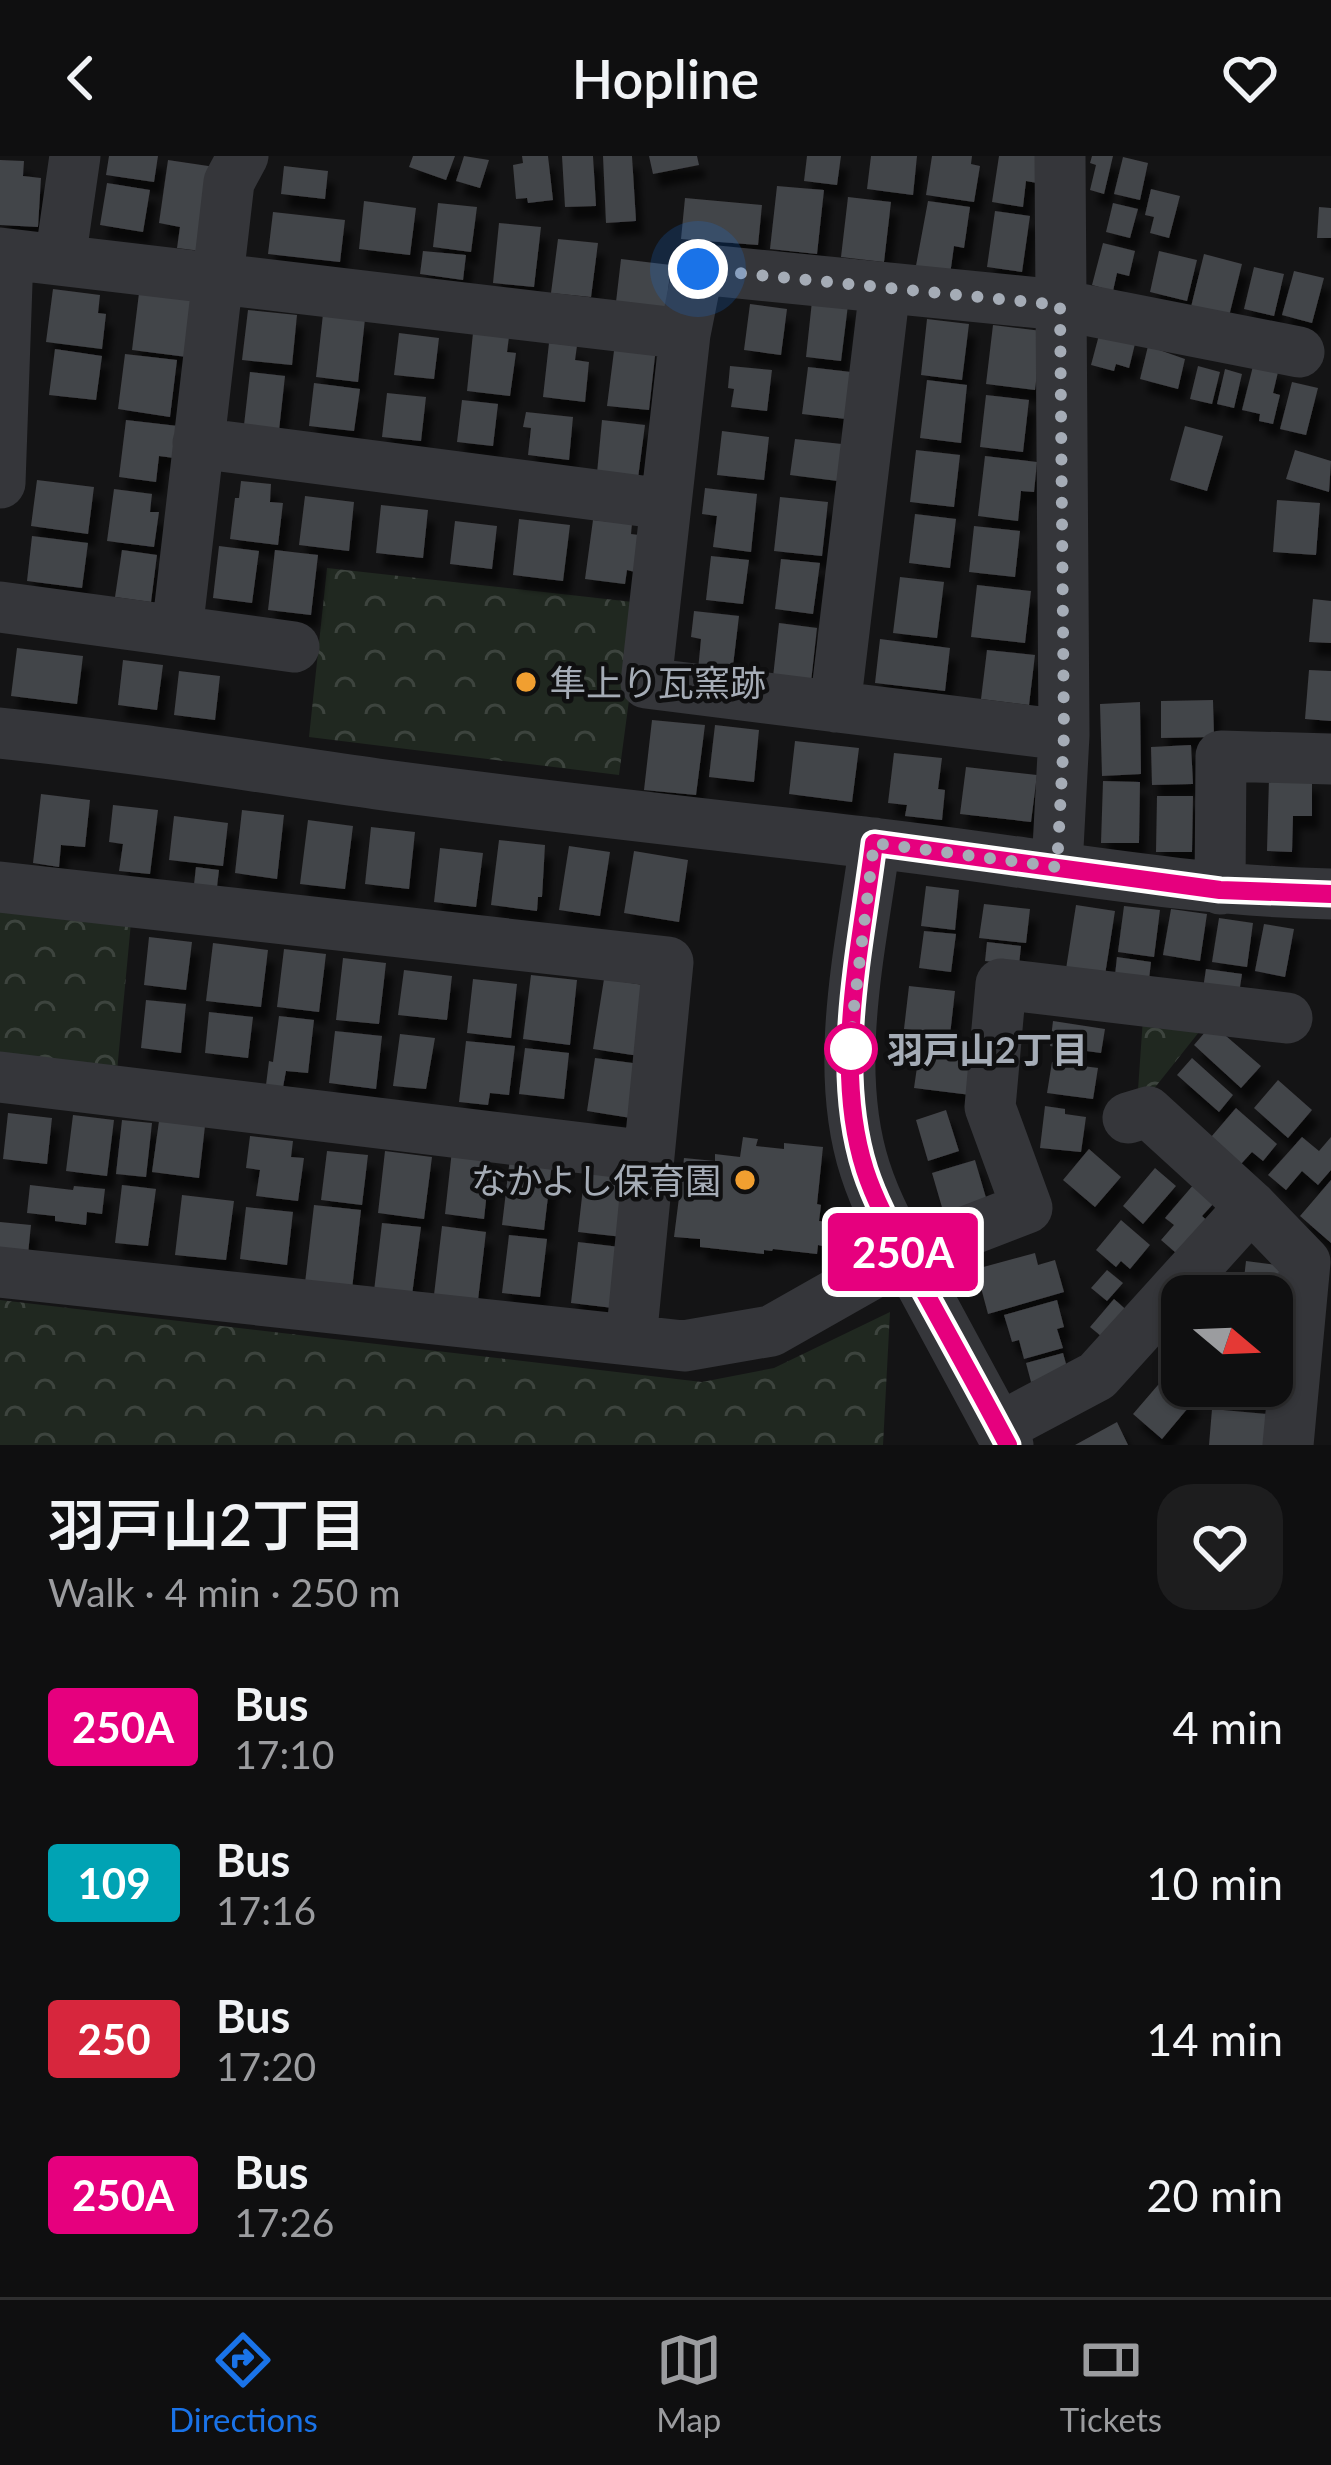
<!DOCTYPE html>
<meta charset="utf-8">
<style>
:root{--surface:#0f0f10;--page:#1d1d1e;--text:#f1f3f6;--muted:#9b9c9f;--line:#2f2f30;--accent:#1a73e8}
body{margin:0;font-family:Lato,"Noto Sans JP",sans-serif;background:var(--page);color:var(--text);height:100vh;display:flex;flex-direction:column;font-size:45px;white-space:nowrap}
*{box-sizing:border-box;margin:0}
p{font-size:39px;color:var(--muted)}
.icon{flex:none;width:66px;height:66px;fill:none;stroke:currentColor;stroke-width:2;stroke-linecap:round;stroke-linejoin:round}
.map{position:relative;height:1289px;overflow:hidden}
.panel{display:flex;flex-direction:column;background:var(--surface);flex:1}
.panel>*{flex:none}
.badge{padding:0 24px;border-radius:9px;font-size:42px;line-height:78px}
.needle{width:78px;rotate:109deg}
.fabs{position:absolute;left:1161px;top:1119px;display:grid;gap:24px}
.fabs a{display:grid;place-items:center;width:132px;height:132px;border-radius:24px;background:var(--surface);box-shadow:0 3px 9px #0004,0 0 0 3px var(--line);font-size:60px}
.you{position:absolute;width:60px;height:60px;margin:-30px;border:9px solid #fff;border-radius:50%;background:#1a73e8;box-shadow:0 0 0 18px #1a73e833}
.map>.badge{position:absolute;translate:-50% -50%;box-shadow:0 0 0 6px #fff}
.round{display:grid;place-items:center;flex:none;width:126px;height:126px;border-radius:36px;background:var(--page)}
.overview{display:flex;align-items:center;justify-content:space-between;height:204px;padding:0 48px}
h1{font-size:57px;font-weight:600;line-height:90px}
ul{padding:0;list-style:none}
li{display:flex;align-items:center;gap:36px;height:156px;padding:0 48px}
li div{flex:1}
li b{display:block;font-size:45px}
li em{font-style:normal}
li .badge{min-width:132px;font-weight:700;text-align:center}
header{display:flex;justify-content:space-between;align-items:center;height:156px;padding:0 48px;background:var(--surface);font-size:54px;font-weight:600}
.tabs{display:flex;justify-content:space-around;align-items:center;height:168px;border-top:3px solid var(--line);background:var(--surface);font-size:33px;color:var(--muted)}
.tabs a{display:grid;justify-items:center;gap:6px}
.tabs .current{color:var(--accent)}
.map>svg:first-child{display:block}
</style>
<header><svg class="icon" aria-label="back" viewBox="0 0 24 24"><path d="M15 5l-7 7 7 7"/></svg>Hopline<svg class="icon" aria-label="heart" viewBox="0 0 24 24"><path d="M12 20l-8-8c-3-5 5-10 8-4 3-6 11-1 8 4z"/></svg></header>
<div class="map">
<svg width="1331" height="1289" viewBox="0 0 1331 1289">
<defs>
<pattern id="park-crowns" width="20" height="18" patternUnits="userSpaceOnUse" patternTransform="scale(3)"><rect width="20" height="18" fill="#202820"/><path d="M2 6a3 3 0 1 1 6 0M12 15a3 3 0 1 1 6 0" fill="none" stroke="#3d443e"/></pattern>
<filter id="shadow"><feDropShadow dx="7" dy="13" stdDeviation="3" flood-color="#0009"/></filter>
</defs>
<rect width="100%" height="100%" fill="#141415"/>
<path fill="url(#park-crowns)" d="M 327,412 L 642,447 L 619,619 L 309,581 Z
M 0,739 L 132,756 L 116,926 L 0,911 Z
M 1143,862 L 1203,871 L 1149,939 L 1138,934 Z
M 0,1144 L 702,1226 L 774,1212 L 890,1156 L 883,1289 L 0,1289 Z"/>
<path fill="#434448" filter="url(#shadow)" d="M 109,0 L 158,0 L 154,26 L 106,19 Z
M 413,0 L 455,0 L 446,24 L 409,11 Z
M 464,0 L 489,4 L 480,32 L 456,25 Z
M 522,0 L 548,0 L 553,44 L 528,47 L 527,42 L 516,43 L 513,9 L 523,7 Z
M 562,0 L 593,0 L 596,50 L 565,51 Z
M 603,0 L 632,0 L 636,65 L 606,67 Z
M 649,0 L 697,0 L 699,9 L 653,18 Z
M 807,0 L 841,0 L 837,29 L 804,25 Z
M 871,0 L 917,0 L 913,39 L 867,33 Z
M 932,0 L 972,0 L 971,8 L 980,10 L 974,46 L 926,39 Z
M 999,0 L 1041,0 L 1037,27 L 1026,25 L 1023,51 L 992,46 Z
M 1092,0 L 1113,0 L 1104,38 L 1090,34 L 1096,9 L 1090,7 Z
M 1123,1 L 1148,7 L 1140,44 L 1114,38 Z
M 0,4 L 24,5 L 23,20 L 41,22 L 38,71 L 0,69 Z
M 168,4 L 215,11 L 209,96 L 177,92 L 180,71 L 159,67 Z
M 284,10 L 328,15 L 325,43 L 281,38 Z
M 107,27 L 150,34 L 143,76 L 100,69 Z
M 777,30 L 824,34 L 817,98 L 770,93 Z
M 1151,33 L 1180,40 L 1169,82 L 1150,77 L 1154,61 L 1145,59 Z
M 848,41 L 891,46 L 884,106 L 841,101 Z
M 685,42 L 762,49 L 758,89 L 681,83 Z
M 364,45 L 416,52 L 410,99 L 359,93 Z
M 928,45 L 970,51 L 964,92 L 954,90 L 950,119 L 915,115 Z
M 438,47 L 477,51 L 471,96 L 433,91 Z
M 1113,47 L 1138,53 L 1130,82 L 1106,76 Z
M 1319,51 L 1331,52 L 1331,82 L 1317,82 Z
M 995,55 L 1030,60 L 1022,116 L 987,111 Z
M 273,56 L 345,64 L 340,106 L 268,98 Z
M 499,67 L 541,71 L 534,131 L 493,127 Z
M 558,83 L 598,87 L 591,141 L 551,137 Z
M 1103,87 L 1135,95 L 1129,120 L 1117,117 L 1113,135 L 1092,129 Z
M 423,95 L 466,99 L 463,124 L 420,118 Z
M 1159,95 L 1197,104 L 1187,145 L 1150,136 Z
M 1204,98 L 1242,108 L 1229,160 L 1191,151 Z
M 621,103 L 671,109 L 666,152 L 616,146 Z
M 1254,111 L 1284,118 L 1274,160 L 1244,153 Z
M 1294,115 L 1324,122 L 1312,167 L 1282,159 Z
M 53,133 L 100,139 L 98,157 L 106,158 L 102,193 L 46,186 Z
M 139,137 L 195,144 L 187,201 L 132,194 Z
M 812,145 L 848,149 L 841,205 L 806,201 Z
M 750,148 L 787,153 L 781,199 L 744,194 Z
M 248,154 L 297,159 L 292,209 L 242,204 Z
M 323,158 L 365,163 L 358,226 L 316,221 Z
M 927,163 L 969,168 L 962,224 L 921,219 Z
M 993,169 L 1042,175 L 1035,234 L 986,228 Z
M 399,177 L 439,182 L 434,223 L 394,219 Z
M 473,177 L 509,181 L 507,196 L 516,197 L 510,240 L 467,235 Z
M 1099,179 L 1135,188 L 1129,212 L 1116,208 L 1114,215 L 1091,209 Z
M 549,187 L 577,190 L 575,204 L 589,206 L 585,246 L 543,241 Z
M 615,187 L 656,191 L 649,254 L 607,250 Z
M 1148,190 L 1185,203 L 1178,233 L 1140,223 Z
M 55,193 L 102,200 L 96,244 L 49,239 Z
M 125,198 L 177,204 L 170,261 L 118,253 Z
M 1254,206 L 1279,212 L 1273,237 L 1280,239 L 1273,268 L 1259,265 L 1260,258 L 1242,254 Z
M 730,210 L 772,214 L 767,255 L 731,251 L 734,233 L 728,232 Z
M 1198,210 L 1220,216 L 1212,248 L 1190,243 Z
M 808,211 L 851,216 L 846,263 L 802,258 Z
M 1225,213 L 1242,218 L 1234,252 L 1217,248 Z
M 250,216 L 285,220 L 279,274 L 244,269 Z
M 927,224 L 967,229 L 961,287 L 920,282 Z
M 1292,226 L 1318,232 L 1306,279 L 1280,273 Z
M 314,227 L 360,233 L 354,275 L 309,270 Z
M 387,237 L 426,241 L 421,285 L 382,281 Z
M 986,239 L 1029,244 L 1023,296 L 980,291 Z
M 462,244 L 498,248 L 493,290 L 457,286 Z
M 526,256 L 573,261 L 569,304 L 528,299 L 531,272 L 523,271 Z
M 126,264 L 178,270 L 174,302 L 159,300 L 156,326 L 119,321 Z
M 602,264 L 645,269 L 638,322 L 597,317 Z
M 1185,270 L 1223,280 L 1207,335 L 1170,324 Z
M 722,275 L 769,281 L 764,324 L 717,319 Z
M 795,283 L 842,288 L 838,325 L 790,319 Z
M 916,294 L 960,299 L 954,351 L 910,346 Z
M 1295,294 L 1331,305 L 1329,336 L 1286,323 Z
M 985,300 L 1037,306 L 1034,336 L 1021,335 L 1018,365 L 978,360 Z
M 37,324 L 94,331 L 88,378 L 31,370 Z
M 241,325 L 271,328 L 270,346 L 283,347 L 278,389 L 230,383 L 235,342 L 239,342 Z
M 705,332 L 757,338 L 751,396 L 713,391 L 717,360 L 702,358 Z
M 114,333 L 152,338 L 150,356 L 159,356 L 154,391 L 107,385 Z
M 305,340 L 354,346 L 349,395 L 299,389 Z
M 780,341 L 828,346 L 822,400 L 774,395 Z
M 1277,344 L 1320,347 L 1316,399 L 1273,396 Z
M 381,349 L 428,354 L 423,402 L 376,397 Z
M 915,358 L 956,363 L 950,412 L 909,407 Z
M 519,363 L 570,369 L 563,425 L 513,419 Z
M 593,364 L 632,368 L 631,378 L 639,379 L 635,416 L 627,414 L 625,428 L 585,423 Z
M 455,365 L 497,370 L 492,413 L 450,408 Z
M 974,370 L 1020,375 L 1015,421 L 969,416 Z
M 32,380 L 88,387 L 82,432 L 27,425 Z
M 219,390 L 259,395 L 252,447 L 213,442 Z
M 122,394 L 157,399 L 151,446 L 115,441 Z
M 275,394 L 318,399 L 311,459 L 268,454 Z
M 711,400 L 749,404 L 743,448 L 706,444 Z
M 781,403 L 820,407 L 813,458 L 775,453 Z
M 900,421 L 944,426 L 937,482 L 893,477 Z
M 977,429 L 1031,435 L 1025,487 L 971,481 Z
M 1313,443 L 1331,445 L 1331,487 L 1309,486 Z
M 694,455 L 739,460 L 732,518 L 698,514 L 701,483 L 691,481 Z
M 779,467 L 817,472 L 811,526 L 773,521 Z
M 880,483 L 950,492 L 945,535 L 875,527 Z
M 17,492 L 83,500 L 77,548 L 11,540 Z
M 987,494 L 1035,499 L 1029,549 L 981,543 Z
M 123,504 L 163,509 L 157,554 L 118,549 Z
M 1309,514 L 1331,515 L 1331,565 L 1305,563 Z
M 179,515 L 220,520 L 215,564 L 174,559 Z
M 1213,544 L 1214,581 L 1161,582 L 1161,545 Z
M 1140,546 L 1141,618 L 1102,620 L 1100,548 Z
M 652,564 L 705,569 L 696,639 L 644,634 Z
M 715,569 L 759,574 L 754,626 L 709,621 Z
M 795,585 L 859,592 L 852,646 L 789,638 Z
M 1191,589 L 1193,628 L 1152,629 L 1151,591 Z
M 894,597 L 942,602 L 938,633 L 945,634 L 942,664 L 905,660 L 907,649 L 888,647 Z
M 966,611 L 1037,619 L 1031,666 L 960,658 Z
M 1269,622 L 1312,623 L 1312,660 L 1293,660 L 1292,696 L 1267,695 Z
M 1103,625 L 1140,626 L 1139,687 L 1101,687 Z
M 41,638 L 90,644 L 85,691 L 61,689 L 59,711 L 33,707 Z
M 1157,640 L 1193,640 L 1192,696 L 1156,696 Z
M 113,649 L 158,654 L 150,718 L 119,715 L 123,688 L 109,686 Z
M 242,654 L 284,659 L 277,723 L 235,717 Z
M 174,660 L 228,667 L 223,710 L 169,704 Z
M 308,664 L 353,670 L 345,733 L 300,728 Z
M 371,671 L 415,676 L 409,733 L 365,728 Z
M 499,684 L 545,689 L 542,741 L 538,741 L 537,755 L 491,749 Z
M 569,690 L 610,696 L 600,760 L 559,754 Z
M 440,692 L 483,697 L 476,751 L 434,746 Z
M 634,695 L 688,704 L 679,766 L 624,757 Z
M 196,711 L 219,714 L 216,739 L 193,737 Z
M 926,730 L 959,734 L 955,774 L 921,770 Z
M 984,748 L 1030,753 L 1026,787 L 979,782 Z
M 1076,749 L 1115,755 L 1105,819 L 1066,813 Z
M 1124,750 L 1160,754 L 1154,801 L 1118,796 Z
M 1171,753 L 1207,758 L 1200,805 L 1163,799 Z
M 1219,762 L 1253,767 L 1247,811 L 1212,806 Z
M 1264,768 L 1294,773 L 1285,821 L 1255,815 Z
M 924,775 L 956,778 L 951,816 L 919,812 Z
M 149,781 L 192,786 L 186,834 L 144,829 Z
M 987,786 L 1021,790 L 1019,809 L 985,805 Z
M 213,787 L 268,794 L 261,851 L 206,845 Z
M 284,793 L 326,798 L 319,856 L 277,851 Z
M 1117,801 L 1151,806 L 1148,832 L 1114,828 Z
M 343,802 L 386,807 L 379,868 L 336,864 Z
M 1206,813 L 1242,818 L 1238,844 L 1202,839 Z
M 404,814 L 452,820 L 447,864 L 398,859 Z
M 531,819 L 577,824 L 570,889 L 523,883 Z
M 473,823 L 517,828 L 511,882 L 467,877 Z
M 604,823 L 650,830 L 639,900 L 593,893 Z
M 909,830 L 955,835 L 950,879 L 904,873 Z
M 146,844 L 186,848 L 181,897 L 141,892 Z
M 209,856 L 253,861 L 248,902 L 205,897 Z
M 279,860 L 314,864 L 308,917 L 286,915 L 283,931 L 266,929 L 269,905 L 273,906 Z
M 1053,865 L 1105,873 L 1101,897 L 1050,890 Z
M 1212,868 L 1261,910 L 1241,932 L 1194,889 Z
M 335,875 L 382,880 L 376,933 L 329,927 Z
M 400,878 L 435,882 L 426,933 L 393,930 Z
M 921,883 L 976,890 L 971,939 L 914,932 Z
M 466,885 L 515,890 L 509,939 L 490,937 L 488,949 L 459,946 Z
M 525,892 L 569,897 L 564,943 L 519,938 Z
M 595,902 L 640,908 L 631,962 L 587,955 Z
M 1192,902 L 1233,939 L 1219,956 L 1177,919 Z
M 1052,906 L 1098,912 L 1093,943 L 1047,937 Z
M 1278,924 L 1312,954 L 1288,982 L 1254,952 Z
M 1045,950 L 1065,953 L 1065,958 L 1086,961 L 1081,996 L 1040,992 Z
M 1236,952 L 1277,988 L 1263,1005 L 1252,996 L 1241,1008 L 1211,981 Z
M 946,954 L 959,995 L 928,1005 L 916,964 Z
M 8,957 L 52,962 L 47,1008 L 3,1003 Z
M 73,959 L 114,964 L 107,1020 L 66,1015 Z
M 122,964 L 152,967 L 146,1021 L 116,1018 Z
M 159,965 L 205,970 L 199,1022 L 152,1016 Z
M 250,980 L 293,985 L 291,1001 L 304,1002 L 298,1045 L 256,1040 L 260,1014 L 246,1012 Z
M 743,981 L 758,983 L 756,990 L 784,993 L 784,987 L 823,991 L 817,1048 L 821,1049 L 819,1065 L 830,1066 L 827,1091 L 818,1089 L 817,1098 L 773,1093 L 772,1095 L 764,1094 L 764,1098 L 700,1091 L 700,1083 L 674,1081 L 684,1002 L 715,1005 L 715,998 L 740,1001 Z
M 1302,981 L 1319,995 L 1331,981 L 1331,1014 L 1318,1029 L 1302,1015 L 1286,1034 L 1268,1019 Z
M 1089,993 L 1121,1021 L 1095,1051 L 1063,1024 Z
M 452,994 L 491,999 L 484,1063 L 445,1058 Z
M 327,995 L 368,999 L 362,1049 L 321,1044 Z
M 385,995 L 432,1001 L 424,1063 L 378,1057 Z
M 510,1002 L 552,1007 L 544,1074 L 502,1069 Z
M 975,1004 L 989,1052 L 946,1065 L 932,1017 Z
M 1155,1012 L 1176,1030 L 1143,1068 L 1123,1050 Z
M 585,1014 L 630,1019 L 623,1081 L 578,1076 Z
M 1331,1024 L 1331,1087 L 1300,1060 Z
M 1194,1028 L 1215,1046 L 1202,1060 L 1212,1069 L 1183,1103 L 1161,1084 L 1174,1069 L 1165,1062 Z
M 30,1029 L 73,1034 L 74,1030 L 105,1033 L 102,1058 L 87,1056 L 86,1069 L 55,1065 L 55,1060 L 27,1057 Z
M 122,1029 L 156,1033 L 148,1090 L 115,1087 Z
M 182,1039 L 234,1045 L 226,1104 L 175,1099 Z
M 314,1049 L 361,1054 L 352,1133 L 305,1127 Z
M 246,1051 L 293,1056 L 287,1109 L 240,1103 Z
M 1121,1064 L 1150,1089 L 1130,1113 L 1121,1105 L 1116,1111 L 1096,1094 Z
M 0,1066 L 31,1069 L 28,1098 L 0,1094 Z
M 382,1067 L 421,1071 L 412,1139 L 374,1135 Z
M 442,1070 L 486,1076 L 478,1144 L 434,1139 Z
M 509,1079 L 547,1083 L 540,1141 L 502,1137 Z
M 578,1086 L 620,1091 L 613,1152 L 571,1147 Z
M 1035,1097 L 1038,1109 L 1055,1104 L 1064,1136 L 988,1158 L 976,1113 Z
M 1246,1105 L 1285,1110 L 1279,1153 L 1272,1152 L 1272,1140 L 1242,1140 Z
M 1107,1114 L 1123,1127 L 1107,1145 L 1091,1132 Z
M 1114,1143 L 1131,1158 L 1107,1185 L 1090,1171 Z
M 1057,1144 L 1064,1171 L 1057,1173 L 1063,1192 L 1024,1203 L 1019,1184 L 1012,1186 L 1004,1159 Z
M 1182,1183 L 1182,1223 L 1162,1208 Z
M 1063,1197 L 1068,1215 L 1031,1226 L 1026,1207 Z
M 1164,1222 L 1193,1246 L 1162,1283 L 1133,1258 Z
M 1236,1230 L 1272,1230 L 1274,1244 L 1235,1240 Z
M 1212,1253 L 1267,1258 L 1264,1289 L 1209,1289 Z
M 1117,1266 L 1128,1289 L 1075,1289 Z"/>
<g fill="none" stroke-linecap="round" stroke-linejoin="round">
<path stroke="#35363a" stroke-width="51" d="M 0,97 L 685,178
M 60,104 L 75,0
M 198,287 L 665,348
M 0,327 L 8,98
M 0,451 L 294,491
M 177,475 L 229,26 L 243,0
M 835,551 L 885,132
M 0,577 C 126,590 251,610 377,628 C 542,650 707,668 872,687 C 1025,704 1177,735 1331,738
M 1064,579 L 646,527 L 685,178 L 698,113 L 1060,149 L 1299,196
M 875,687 C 861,792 832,910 865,1013 C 878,1054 900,1091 921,1128 C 950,1182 979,1235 1008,1289
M 1057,711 L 1064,579 L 1060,0
M 0,731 L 668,806 L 631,1184
M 1220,733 L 1221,600 L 1331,603
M 0,921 L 649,1000
M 1128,962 L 1148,956 L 1251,1050 L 1305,1106 L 1288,1289
M 0,1116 L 684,1190 L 771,1175 L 905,1099 L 1027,1052 L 990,951 L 1001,828 L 1287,862
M 999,1272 L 1097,1220 L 1251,1050"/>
</g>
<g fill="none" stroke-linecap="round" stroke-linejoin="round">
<defs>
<path id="line" d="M 1008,1289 C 978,1232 947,1177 916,1120 C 898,1086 877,1051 865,1014 C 832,910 861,792 874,687 L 1220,734 L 1331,738"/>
</defs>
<use href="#line" stroke="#fff" stroke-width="27"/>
<use href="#line" stroke="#e6007e" stroke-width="18"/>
<path stroke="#a5acb6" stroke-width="12" stroke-dasharray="0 21.6" d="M 698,113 L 1060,149 L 1064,579 L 1057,711 L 874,687 L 853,859 L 851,893"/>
</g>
<g fill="#f19f30" stroke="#0f0f10" stroke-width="4.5">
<circle cx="526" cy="526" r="12"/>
<circle cx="745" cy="1024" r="12"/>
</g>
<circle fill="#fff" stroke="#e6007e" stroke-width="6" cx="851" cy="893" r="24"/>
<g text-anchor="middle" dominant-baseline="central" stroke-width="9" stroke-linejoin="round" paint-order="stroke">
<g font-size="36" fill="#a5acb6" stroke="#0f0f10" text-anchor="start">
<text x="550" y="526">隼上り瓦窯跡</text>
<text x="721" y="1024" text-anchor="end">なかよし保育園</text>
</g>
<g font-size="36" font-weight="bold" fill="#a5acb6" stroke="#0f0f10" text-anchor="start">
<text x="887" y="893">羽戸山2丁目</text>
</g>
</g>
</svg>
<div class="fabs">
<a><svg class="needle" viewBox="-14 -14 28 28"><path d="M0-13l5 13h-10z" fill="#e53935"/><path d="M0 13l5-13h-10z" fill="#9b9c9f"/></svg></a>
</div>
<div class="you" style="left:698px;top:113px"></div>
<b class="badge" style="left:903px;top:1096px;background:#e6007e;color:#fff">250A</b>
</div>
<section class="panel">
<div class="overview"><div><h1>羽戸山2丁目</h1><p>Walk · 4 min · 250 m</p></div><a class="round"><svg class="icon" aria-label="heart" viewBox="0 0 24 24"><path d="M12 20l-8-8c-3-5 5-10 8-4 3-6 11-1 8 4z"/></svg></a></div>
<ul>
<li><span class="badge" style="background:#e6007e;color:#fff">250A</span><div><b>Bus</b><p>17:10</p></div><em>4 min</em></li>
<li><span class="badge" style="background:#00a3b4;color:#fff">109</span><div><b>Bus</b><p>17:16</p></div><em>10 min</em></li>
<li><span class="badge" style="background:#d7263d;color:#fff">250</span><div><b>Bus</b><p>17:20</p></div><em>14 min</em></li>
<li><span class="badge" style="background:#e6007e;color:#fff">250A</span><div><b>Bus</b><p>17:26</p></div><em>20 min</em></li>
</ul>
</section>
<nav class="tabs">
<a class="current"><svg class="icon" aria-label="directions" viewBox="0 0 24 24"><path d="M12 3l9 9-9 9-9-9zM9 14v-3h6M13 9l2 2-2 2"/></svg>Directions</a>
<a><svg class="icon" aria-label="map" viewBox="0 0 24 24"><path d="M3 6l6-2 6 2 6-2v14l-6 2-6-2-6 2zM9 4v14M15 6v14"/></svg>Map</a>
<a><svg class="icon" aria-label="tickets" viewBox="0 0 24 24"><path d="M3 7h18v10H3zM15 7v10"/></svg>Tickets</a>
</nav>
